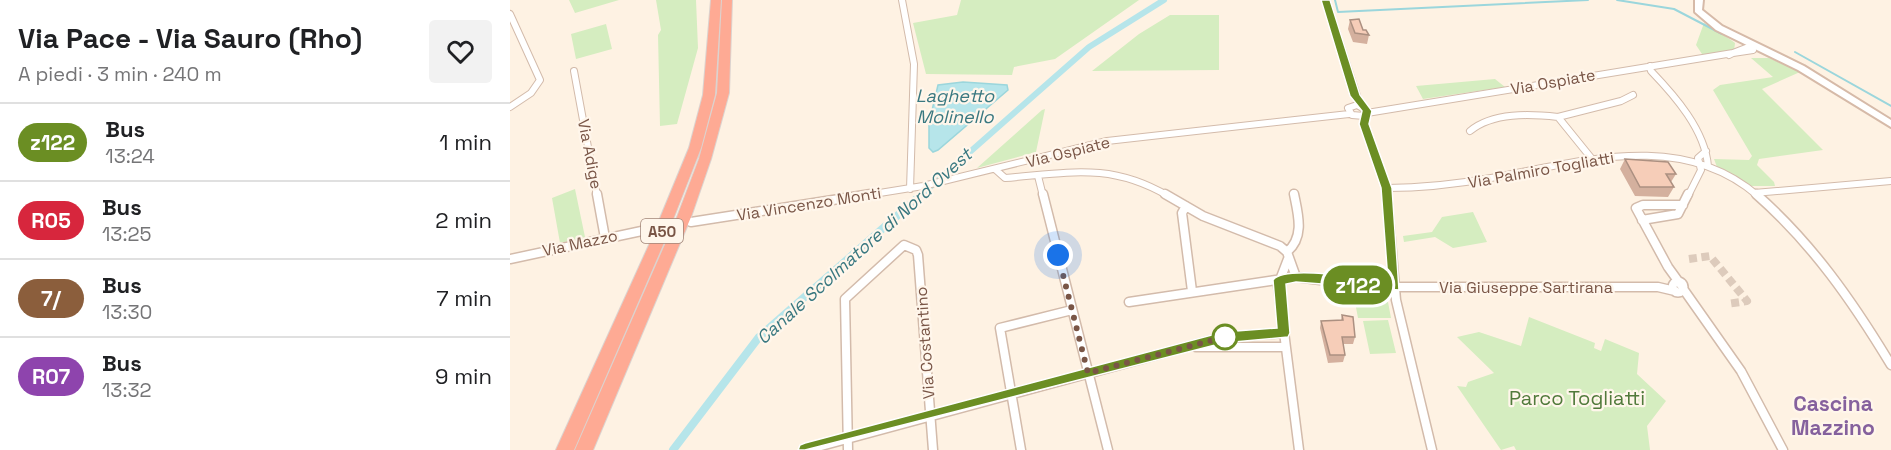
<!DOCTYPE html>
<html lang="it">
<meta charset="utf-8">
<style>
:root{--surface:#fff;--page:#f2f2f2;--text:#202124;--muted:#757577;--line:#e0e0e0}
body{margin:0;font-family:"Space Grotesk",sans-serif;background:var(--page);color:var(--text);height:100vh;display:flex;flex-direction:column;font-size:22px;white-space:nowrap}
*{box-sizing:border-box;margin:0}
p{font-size:20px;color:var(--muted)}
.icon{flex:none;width:33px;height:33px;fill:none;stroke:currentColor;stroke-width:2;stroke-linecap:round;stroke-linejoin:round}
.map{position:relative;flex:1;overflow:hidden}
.panel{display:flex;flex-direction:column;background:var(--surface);width:510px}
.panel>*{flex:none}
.badge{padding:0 12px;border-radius:20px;font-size:21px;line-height:39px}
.you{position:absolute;width:30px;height:30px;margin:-15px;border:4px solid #fff;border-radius:50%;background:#1a73e8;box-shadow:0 0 0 9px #1a73e833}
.map>.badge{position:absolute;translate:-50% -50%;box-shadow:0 0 0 3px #fff}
.round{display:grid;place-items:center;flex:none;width:63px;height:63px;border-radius:6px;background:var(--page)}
.overview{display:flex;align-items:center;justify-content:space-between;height:102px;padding:0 18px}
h1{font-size:28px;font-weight:800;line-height:45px}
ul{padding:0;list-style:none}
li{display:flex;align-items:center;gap:18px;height:78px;padding:0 18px;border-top:2px solid var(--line)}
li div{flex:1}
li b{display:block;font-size:22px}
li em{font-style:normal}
li .badge{min-width:66px;font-weight:700;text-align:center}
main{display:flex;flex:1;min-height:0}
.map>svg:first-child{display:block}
</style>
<main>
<section class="panel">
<div class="overview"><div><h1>Via Pace - Via Sauro (Rho)</h1><p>A piedi · 3 min · 240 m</p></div><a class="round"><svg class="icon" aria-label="heart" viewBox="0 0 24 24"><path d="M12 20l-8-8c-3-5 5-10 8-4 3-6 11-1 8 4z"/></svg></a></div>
<ul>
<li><span class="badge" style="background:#6b8e23;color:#fff">z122</span><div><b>Bus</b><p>13:24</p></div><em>1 min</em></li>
<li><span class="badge" style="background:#d7263d;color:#fff">R05</span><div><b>Bus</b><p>13:25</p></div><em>2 min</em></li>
<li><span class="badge" style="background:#8b5e3c;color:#fff">7/</span><div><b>Bus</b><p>13:30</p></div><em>7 min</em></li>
<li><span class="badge" style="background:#8e44ad;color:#fff">R07</span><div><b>Bus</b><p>13:32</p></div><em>9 min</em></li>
</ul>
</section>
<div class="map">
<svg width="1381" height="450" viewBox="0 0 1381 450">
<rect width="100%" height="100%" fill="#fef2e3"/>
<path fill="#d5edc0" d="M 59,0 L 109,0 L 65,13 Z
M 146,0 L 186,0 L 188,48 L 167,124 L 150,126 L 148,35 L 151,30 Z
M 451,0 L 629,0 L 545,59 L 504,67 L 502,75 L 416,74 L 403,23 L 447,15 Z
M 660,15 L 709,15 L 709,70 L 582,71 L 629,34 Z
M 1194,23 L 1221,40 L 1225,43 L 1224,51 L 1194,57 L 1186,45 Z
M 96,24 L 102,49 L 66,59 L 61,34 Z
M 1241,58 L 1259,58 L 1290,72 L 1252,89 L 1313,150 L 1249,159 L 1247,165 L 1264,182 L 1265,186 L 1241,186 L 1207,167 L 1204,159 L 1239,160 L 1242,156 L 1203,90 L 1210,85 L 1263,77 Z
M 985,79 L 995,87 L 913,99 L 906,86 Z
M 535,109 L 526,152 L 467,168 L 532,110 Z
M 65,189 L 75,237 L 50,243 L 42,198 Z
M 963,212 L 977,242 L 943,248 L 925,237 L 894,242 L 893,236 L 922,232 L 932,217 Z
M 845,302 L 878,302 L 881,318 L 848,318 Z
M 1019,317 L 1085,343 L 1084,348 L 1091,351 L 1095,339 L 1129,353 L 1127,374 L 1156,401 L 1137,426 L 1140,450 L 1006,450 L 1004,446 L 991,450 L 947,386 L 956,387 L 958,382 L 984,373 L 947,337 L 969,332 L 1011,346 Z
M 878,320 L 886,353 L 860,354 L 853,321 Z"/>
<path fill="#b6e5ea" stroke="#9bd6dc" stroke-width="1.5" d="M 453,82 L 497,85 L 498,90 L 428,150 L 423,152 L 419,148 L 419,123 L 428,85 Z"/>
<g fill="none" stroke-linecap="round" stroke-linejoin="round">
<path stroke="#9bd6dc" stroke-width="2" d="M 825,0 L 828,12 L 1078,0
M 1107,0 L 1164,9 L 1212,34
M 1285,52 L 1381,106"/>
<path stroke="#b6e5ea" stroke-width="6" d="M 410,196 L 579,47 L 654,0"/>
<path stroke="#b6e5ea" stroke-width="8" d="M 163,450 L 249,337 L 412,194"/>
<path stroke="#ddcbbc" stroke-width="8" stroke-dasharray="8 4.5" stroke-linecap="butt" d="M 1179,259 L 1200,256 L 1237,301 L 1217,304"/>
<defs>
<path id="street-far1" d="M 392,0 L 404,64 L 400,189
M 816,0 L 850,105
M 0,14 L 30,80 L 21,93 L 0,107
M 1241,46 L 1243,50 L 1223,53 Z
M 1219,55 L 1223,53
M 1140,66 L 1141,71 C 1165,96 1195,130 1198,166
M 64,71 L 87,196
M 857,113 L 1223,53
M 854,116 L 842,115 L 838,108 L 847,105 L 856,110 L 854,124 L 878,196
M 1048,117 L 1111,101 L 1123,95
M 960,131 C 983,112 1020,114 1048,117 L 1082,159
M 486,170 L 495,178 C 558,173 600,162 658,196
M 528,176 L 533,196
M 877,188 C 912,188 947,184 981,178 C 1070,162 1171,129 1248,196
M 784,193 L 784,196
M 1244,193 L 1381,181
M 351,196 L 413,186 L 597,141 L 839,114
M 1178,196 L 1191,170 L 1188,158 L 1196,151"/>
<path id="street" d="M 87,194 L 95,238
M 533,194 L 598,450
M 655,194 L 693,216 L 770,246 L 777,252 L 786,277
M 877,194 L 886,300 L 922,450
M 1246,194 C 1302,243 1343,302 1381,365
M 676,206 L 672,213 L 682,291
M 1132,220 L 1168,214 L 1178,194
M 181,222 L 361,194
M 777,252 C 795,237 788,214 784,194
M 0,259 L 141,229
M 778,259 L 768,285 L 789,450
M1162.5 287a5.5 5.5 0 1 1 11 0a5.5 5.5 0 1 1-11 0Z
M 1171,285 L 1158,267 L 1126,208 L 1133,205 L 1173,205
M 1174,290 L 1231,371 L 1273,450
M 619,302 L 786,277 L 866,287 L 1148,287 L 1165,291
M 686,347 L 775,347
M 296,450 L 713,337 L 774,333
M 338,450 L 335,299 L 394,245 L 406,250 L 408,255 L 423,450
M 511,450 L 490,328 L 562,310"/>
<path id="secondary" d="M 1185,0 L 1193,0 L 1192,10 L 1212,26 L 1294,66 L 1381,120 L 1381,127 L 1288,70 L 1206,30 L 1185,12 Z"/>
<path id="highway" d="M 201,0 L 211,0 L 205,95 L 191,148 L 153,245 L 64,450 L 46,450 L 139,245 L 179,148 L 193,95 Z
M 212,0 L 222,0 L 219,93 L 201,159 L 181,217 L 83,450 L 65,450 L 167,217 L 189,159 L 207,93 Z"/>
</defs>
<use href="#street-far1" stroke="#d3bbab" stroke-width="8"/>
<use href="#street" stroke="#d3bbab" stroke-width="11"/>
<use href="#secondary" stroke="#d6baa8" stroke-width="4"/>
<use href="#highway" stroke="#dcd3cf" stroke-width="2"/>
<use href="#street-far1" stroke="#fff" stroke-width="6"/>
<use href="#street" stroke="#fff" stroke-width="8"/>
<use href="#secondary" fill="#fff" fill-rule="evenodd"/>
<use href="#highway" fill="#feaa94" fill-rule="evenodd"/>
</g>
<path fill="#d4b09e" d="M 840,20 L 859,35 L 857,44 L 843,42 L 838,29 Z
M 1115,159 L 1166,174 L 1161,182 L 1164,187 L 1158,197 L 1125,196 L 1110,169 Z
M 832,315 L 845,337 L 843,344 L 833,344 L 835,355 L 833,362 L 818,363 L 810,328 L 811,321 L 831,320 Z"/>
<path fill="#f6cdb8" stroke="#ac9081" stroke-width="1.5" d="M 849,19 L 853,30 L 856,30 L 859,35 L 845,33 L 840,20 Z
M 1115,159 L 1158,162 L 1166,174 L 1156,174 L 1164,187 L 1130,187 Z
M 832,315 L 843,317 L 845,337 L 832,337 L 835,355 L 820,355 L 811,321 L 833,320 Z"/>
<path fill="#6b8e23" stroke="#fff" stroke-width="1.5" d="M 811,0 L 820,0 L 850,95 L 862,111 L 859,124 L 882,188 L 889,290 L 786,282 L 776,284 L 780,333 L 778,337 L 713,343 L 295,450 L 288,450 L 290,445 L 295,443 L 713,332 L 767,328 L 763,280 C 774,264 857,279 878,281 L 871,188 L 849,124 L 852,111 L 840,96 Z"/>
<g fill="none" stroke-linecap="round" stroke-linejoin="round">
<path stroke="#795546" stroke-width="6" stroke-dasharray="0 10.8" d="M 548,255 L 578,373 L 715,337"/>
</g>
<circle fill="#fff" stroke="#6b8e23" stroke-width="3" cx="715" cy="337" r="12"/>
<g text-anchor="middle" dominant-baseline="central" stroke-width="4.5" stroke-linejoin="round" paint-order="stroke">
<rect fill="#fff6eb" stroke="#a18578" stroke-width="1.5" x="131" y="219" width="42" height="24" rx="4.5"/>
<g font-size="15" font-weight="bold" fill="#795546">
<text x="152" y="231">A50</text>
</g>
<g font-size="16" fill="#795546" stroke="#fff6eb">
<text transform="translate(1043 82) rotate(-10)">Via Ospiate</text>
<text transform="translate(558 152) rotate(-14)">Via Ospiate</text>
<text transform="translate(80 154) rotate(79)">Via Adige</text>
<text transform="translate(1031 170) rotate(-10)">Via Palmiro Togliatti</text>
<text transform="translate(299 204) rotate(-9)">Via Vincenzo Monti</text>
<text transform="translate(70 243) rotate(-12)">Via Mazzo</text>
<text x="1016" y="287">Via Giuseppe Sartirana</text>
<text transform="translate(415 343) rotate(-94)">Via Costantino</text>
</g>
<g font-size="18" font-style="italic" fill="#397880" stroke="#fff6eb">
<text x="445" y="95">Laghetto<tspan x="445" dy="21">Molinello</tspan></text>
<text transform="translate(354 246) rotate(-42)">Canale Scolmatore di Nord Ovest</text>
</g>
<g font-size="20" fill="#517a3b" stroke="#fff6eb">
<text x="1067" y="398">Parco Togliatti</text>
</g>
<g font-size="21" font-weight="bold" fill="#85619d" stroke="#fff6eb">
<text x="1323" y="403">Cascina<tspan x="1323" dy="24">Mazzino</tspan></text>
</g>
</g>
</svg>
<div class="you" style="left:548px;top:255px"></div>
<b class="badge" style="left:848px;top:285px;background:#6b8e23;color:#fff">z122</b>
</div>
</main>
